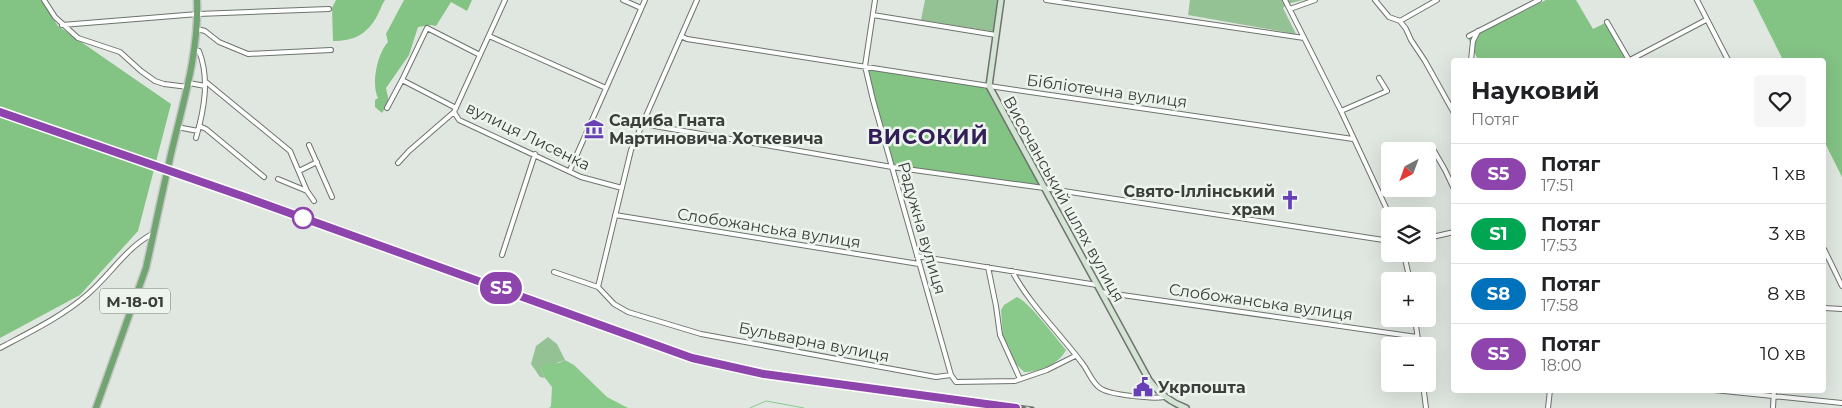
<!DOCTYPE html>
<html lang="uk">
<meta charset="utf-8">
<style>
:root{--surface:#fff;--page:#f6f6f6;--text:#202124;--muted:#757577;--line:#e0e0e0}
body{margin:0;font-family:Montserrat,sans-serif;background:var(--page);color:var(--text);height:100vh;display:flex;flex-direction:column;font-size:19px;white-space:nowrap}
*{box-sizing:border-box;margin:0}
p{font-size:16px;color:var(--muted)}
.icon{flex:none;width:28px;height:28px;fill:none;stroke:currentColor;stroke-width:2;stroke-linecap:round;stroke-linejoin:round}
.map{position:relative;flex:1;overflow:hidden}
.sheet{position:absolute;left:1451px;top:58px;width:375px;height:335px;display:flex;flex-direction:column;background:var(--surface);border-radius:5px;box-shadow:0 5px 20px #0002}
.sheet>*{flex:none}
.badge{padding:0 10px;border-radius:16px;font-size:18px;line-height:32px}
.needle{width:32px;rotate:221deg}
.fabs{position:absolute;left:1381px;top:142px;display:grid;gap:10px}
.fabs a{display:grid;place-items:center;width:55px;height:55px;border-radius:5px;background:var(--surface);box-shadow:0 5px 20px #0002;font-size:25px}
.map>.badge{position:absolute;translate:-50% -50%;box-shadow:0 0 0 2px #fff}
.round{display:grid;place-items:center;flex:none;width:52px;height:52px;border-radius:5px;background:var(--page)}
.head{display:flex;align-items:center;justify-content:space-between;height:85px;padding:0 20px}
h1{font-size:24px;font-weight:700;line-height:38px}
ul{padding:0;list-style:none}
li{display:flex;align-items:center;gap:15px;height:60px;padding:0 20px;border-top:1px solid var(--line)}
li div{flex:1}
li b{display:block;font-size:19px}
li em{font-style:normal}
li .badge{min-width:55px;font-weight:700;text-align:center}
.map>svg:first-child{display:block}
</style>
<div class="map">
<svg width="1842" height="408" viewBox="0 0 1842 408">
<rect width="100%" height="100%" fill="#e0e7e0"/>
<path fill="#95c295" d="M 925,0 L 1001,0 L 996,32 L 921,20 Z
M 1190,0 L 1303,0 L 1287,4 L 1283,8 L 1296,34 L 1188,15 Z
M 548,337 L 557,344 L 565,360 L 541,369 L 545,378 L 540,377 L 531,364 L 536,346 Z"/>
<path fill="#83c384" d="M 0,0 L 41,0 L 58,26 L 171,104 L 138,231 L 80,295 L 0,338 Z
M 336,0 L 385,0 C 381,6 380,11 376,18 C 366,35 353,41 333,41 L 332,8 Z
M 404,0 L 472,0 L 467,11 L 451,2 L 436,26 L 431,25 L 418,27 L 409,55 L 386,88 L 389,102 L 382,113 L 375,107 L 375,100 L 378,98 C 371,84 377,54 388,42 L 386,34 Z
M 1546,0 L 1576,0 L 1593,29 L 1607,22 L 1629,60 L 1478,60 L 1468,38 Z
M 1753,0 L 1842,0 L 1842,177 L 1824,141 L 1824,60 L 1783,60 Z
M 865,66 L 989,86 L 1044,188 L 892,167 Z"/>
<path fill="#89c98a" d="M 1017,297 C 1029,302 1056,338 1066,350 C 1059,364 1040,372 1024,372 L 1015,363 L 1009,347 L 1003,338 L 1001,310 L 1004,305 Z
M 565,360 L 574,365 L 607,397 L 628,408 L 549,408 L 551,406 L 552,387 L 545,378 L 541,369 L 544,364 L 559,363 Z"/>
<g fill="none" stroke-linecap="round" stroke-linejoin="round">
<path stroke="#89c98a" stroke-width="1" d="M 750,408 L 766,401 L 804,408"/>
<defs>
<path id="street" d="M 44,0 L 55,17 L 78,38 L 120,52 L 141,71 L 155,81 L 164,84 L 188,87
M 623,0 L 641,8
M 875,0 L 865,66 L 873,100 L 951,375 L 956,382 L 1015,381 L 1047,370 L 1075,356
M 1046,0 L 1304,38
M 1285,0 L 1341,111 L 1390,216
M 1375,0 L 1389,17 L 1400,21 L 1406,29 L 1411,40 L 1425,61 L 1454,113
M 1697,0 L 1728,60
M 1290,9 L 1315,0
M 873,15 L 996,35
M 1400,21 L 1437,0
M 1607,22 L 1629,60
M 62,25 L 198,14 L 329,9
M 197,29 L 205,31 L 219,42 L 248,54 L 331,50
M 489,36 L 606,88
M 681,36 L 687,39 L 989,86 L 1353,139
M 1469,36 L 1539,0
M 194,50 L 199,51 C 210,79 204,110 196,138
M 1471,60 L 1473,41 L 1478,31
M 1630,60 L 1706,20
M 402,80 L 427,28 L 480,55
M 206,82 L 290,151 L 307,191 L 314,201
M 189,83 L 205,86
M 387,108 L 402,80 L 456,108
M 1341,111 L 1387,91 L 1379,78
M 454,112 L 459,120 L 581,177 L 622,188
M 643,124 L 892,167 L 1044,188 L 1390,241
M 199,126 L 206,129 L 264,177
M 177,127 L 198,131
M 309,145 L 332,197
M 1433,149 L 1445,170 L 1454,189
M 398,163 L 409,151 L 454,112 L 505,0
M 570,170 L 645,0
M 299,171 L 317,162
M 278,179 L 307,191
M 615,215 L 919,264
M 1428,238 L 1454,232
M 1824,249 L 1842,286
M 1404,254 L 1410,281
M 502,255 L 535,154
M 917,256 L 1097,285
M 988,267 L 996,306 L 1000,335 L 1020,379
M 1012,271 C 1030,305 1059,332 1082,363 C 1088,370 1092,383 1100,388 C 1109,395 1153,399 1164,397
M 554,272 L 598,287 L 614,304 L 628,312 L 701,334 L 936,377 L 951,375
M 598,287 L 631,150 L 697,0
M 1101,292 L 1417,337
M 1824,308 L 1842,309
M 1415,319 L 1419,346
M 0,348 C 30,332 63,316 88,294 C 111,274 125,249 152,234
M 1423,384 L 1426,408
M 1714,390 L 1842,403
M 1548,408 L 1550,390
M 1773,408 L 1774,390"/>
<path id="secondary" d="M 1001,0 L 989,86 L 1149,380 C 1159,394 1170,402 1186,408"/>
<path id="highway" d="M 171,154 C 183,103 199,53 197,0
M 96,408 L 146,268 L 163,190"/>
</defs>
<use href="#street" stroke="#6d746d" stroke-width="6"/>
<use href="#secondary" stroke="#6d746d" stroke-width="8"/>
<use href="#highway" stroke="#c4c5c4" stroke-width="9"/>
<use href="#street" stroke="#fff" stroke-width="4"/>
<use href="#secondary" stroke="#d4e4d4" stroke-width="5"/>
<use href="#highway" stroke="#70a471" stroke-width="6"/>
<defs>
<path id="rail" d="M 0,110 L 113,147 L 693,355 L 764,372 L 1033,408"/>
</defs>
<use href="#rail" stroke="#6d716d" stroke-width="3"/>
<use href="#rail" stroke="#edf4ed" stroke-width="1" stroke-dasharray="4" stroke-linecap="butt"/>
<defs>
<path id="highway-bridge" d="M 163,190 L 171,154"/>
</defs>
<use href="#highway-bridge" stroke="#c4c5c4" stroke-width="9" stroke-linecap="butt"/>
<use href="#highway-bridge" stroke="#70a471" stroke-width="6"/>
</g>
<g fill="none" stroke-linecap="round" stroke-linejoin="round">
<defs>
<path id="line" d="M 0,112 L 245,197 L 692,358 L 764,374 L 1016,408"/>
</defs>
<use href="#line" stroke="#fff" stroke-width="11"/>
<use href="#line" stroke="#8e44ad" stroke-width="8"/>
</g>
<defs>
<symbol id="museum-bare" viewBox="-9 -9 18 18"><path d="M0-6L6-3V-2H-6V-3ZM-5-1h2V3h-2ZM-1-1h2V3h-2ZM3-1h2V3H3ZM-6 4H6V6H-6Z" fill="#693fb8" stroke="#edf4ed" stroke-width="2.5" paint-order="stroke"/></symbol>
<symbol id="church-bare" viewBox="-9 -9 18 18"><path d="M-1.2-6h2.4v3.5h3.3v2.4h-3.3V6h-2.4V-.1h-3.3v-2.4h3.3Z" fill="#693fb8" stroke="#edf4ed" stroke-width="2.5" paint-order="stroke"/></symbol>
<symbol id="civic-bare" viewBox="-9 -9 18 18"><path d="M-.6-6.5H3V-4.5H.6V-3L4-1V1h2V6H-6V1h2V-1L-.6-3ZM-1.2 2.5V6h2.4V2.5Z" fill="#693fb8" stroke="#edf4ed" stroke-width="2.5" paint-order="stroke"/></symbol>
</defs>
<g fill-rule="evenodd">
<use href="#museum-bare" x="580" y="115" width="28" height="28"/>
<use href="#church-bare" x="1276" y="186" width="28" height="28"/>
<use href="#civic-bare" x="1129" y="373" width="28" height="28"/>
</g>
<circle fill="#fff" stroke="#8e44ad" stroke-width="2.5" cx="303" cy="218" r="10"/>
<g text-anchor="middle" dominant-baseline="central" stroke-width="5" stroke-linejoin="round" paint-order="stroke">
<rect fill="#edf4ed" stroke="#707570" stroke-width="1" x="100" y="288.5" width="70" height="25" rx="4"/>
<g font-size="15" font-weight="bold" fill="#3b3e3b">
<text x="135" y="301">М-18-01</text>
</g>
<g font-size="16" fill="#3b3e3b" stroke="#edf4ed">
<text transform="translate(1107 91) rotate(8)">Бібліотечна вулиця</text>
<text transform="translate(528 136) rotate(26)">вулиця Лисенка</text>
<text transform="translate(1064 199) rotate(61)">Височанський шлях вулиця</text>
<text transform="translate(769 228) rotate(9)">Слобожанська вулиця</text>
<text transform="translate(922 228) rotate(74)">Радужна вулиця</text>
<text transform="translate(1261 302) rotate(8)">Слобожанська вулиця</text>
<text transform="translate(814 342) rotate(11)">Бульварна вулиця</text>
</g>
<g font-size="16" font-weight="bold" fill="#3b3e3b" stroke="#edf4ed" text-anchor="start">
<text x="609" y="120">Садиба Гната<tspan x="609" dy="18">Мартиновича Хоткевича</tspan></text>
<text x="1275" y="191" text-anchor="end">Свято-Іллінський<tspan x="1275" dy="18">храм</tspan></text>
<text x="1158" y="387">Укрпошта</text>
</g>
<g font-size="21" font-weight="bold" letter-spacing="1" fill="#321f59" stroke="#edf4ed">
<text x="928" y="136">ВИСОКИЙ</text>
</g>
</g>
</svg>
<div class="fabs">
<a><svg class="needle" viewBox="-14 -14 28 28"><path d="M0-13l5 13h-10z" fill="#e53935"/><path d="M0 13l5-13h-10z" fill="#757577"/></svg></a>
<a><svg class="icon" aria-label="layers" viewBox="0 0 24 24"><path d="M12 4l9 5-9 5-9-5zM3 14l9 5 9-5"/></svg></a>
<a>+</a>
<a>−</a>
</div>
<b class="badge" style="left:501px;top:288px;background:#8e44ad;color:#fff">S5</b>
<section class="sheet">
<div class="head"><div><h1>Науковий</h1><p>Потяг</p></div><a class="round"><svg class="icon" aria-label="heart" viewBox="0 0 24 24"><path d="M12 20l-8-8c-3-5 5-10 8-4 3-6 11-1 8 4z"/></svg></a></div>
<ul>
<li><span class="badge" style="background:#8e44ad;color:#fff">S5</span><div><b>Потяг</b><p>17:51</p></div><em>1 хв</em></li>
<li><span class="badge" style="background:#00a651;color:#fff">S1</span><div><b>Потяг</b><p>17:53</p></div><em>3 хв</em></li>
<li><span class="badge" style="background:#0072bc;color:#fff">S8</span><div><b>Потяг</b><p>17:58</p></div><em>8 хв</em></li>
<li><span class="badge" style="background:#8e44ad;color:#fff">S5</span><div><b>Потяг</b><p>18:00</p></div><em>10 хв</em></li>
</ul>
</section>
</div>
